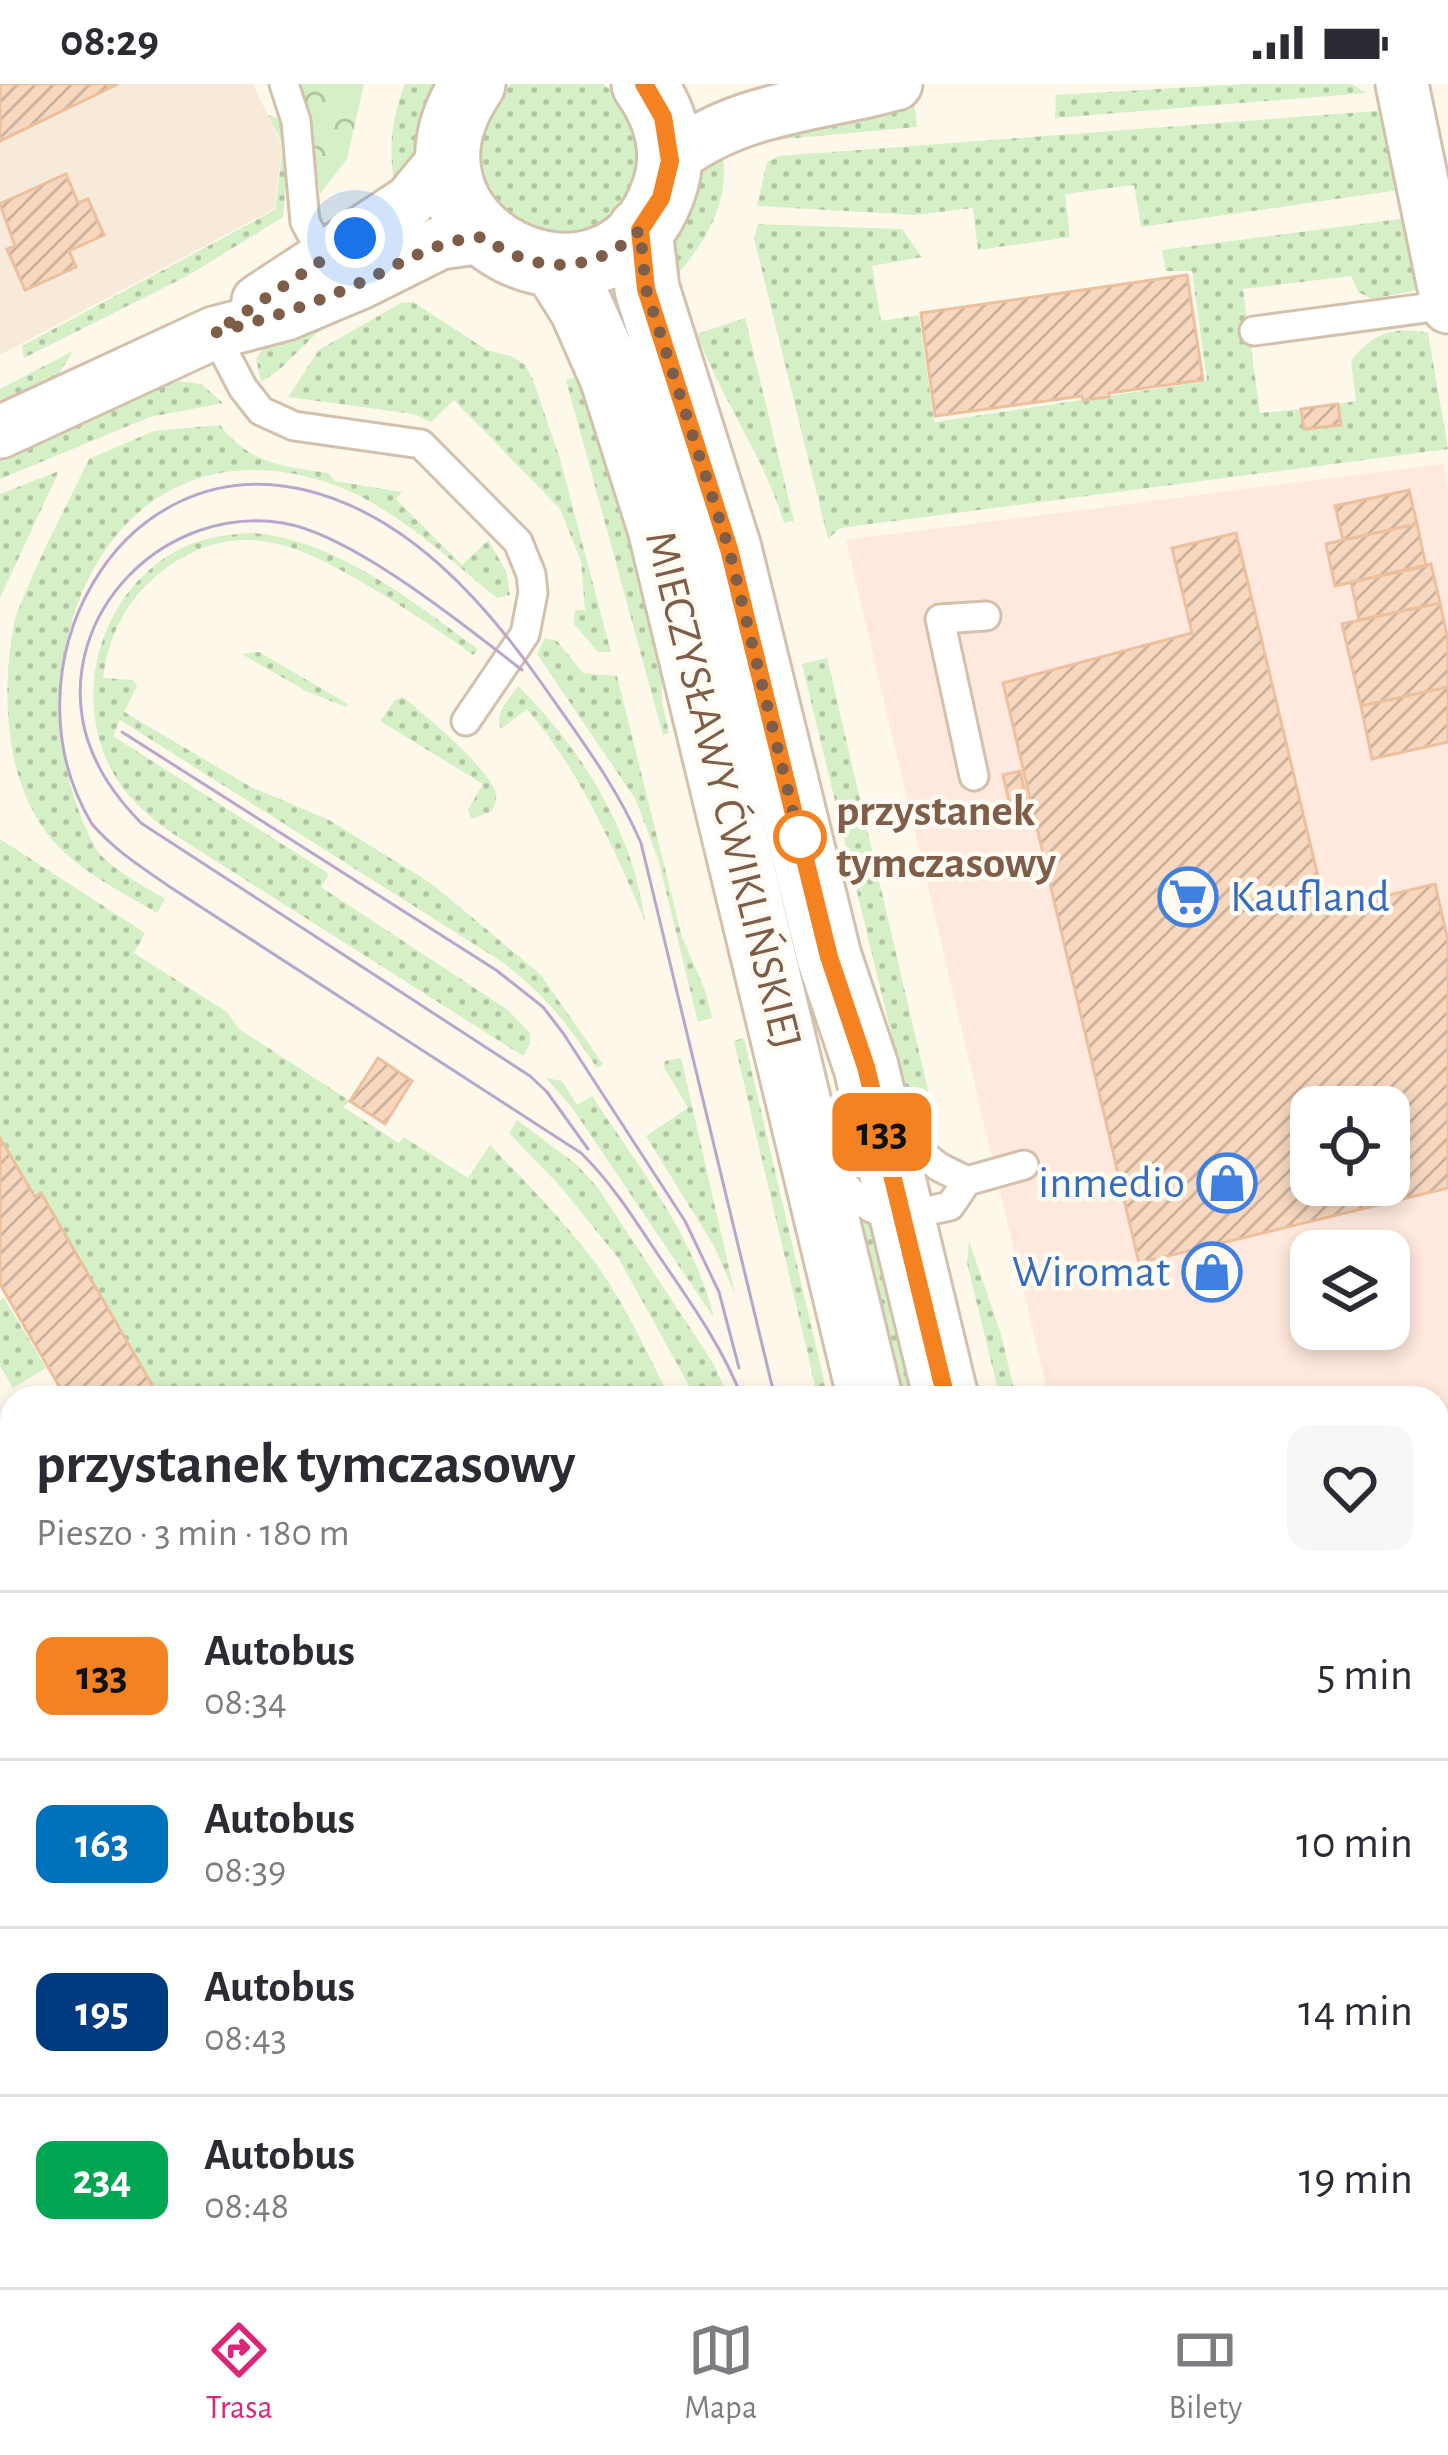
<!DOCTYPE html>
<html lang="pl">
<meta charset="utf-8">
<style>
:root{--surface:#fff;--page:#f7f7f7;--text:#2b2b33;--muted:#7c7c81;--line:#e1e1e2;--accent:#db2777}
body{margin:0;font-family:"Alegreya Sans",sans-serif;background:var(--page);color:var(--text);height:100vh;display:flex;flex-direction:column;font-size:45px;white-space:nowrap}
*{box-sizing:border-box;margin:0}
p{font-size:39px;color:var(--muted)}
.icon{flex:none;width:66px;height:66px;fill:none;stroke:currentColor;stroke-width:2;stroke-linecap:round;stroke-linejoin:round}
.map{position:relative;flex:1;overflow:hidden}
.side{position:absolute;left:0px;top:1302px;width:1449px;height:903px;display:flex;flex-direction:column;background:var(--surface);border-radius:36px 36px 0 0;box-shadow:0 6px 18px #0003}
.side>*{flex:none}
.badge{padding:0 24px;border-radius:18px;font-size:42px;line-height:78px}
.tools{position:absolute;left:1290px;top:1002px;display:grid;gap:24px}
.tools a{display:grid;place-items:center;width:120px;height:120px;border-radius:24px;background:var(--surface);box-shadow:0 6px 18px #0003;font-size:60px}
.you{position:absolute;width:60px;height:60px;margin:-30px;border:9px solid #fff;border-radius:50%;background:#1a73e8;box-shadow:0 0 0 18px #1a73e833}
.map>.badge{position:absolute;translate:-50% -50%;box-shadow:0 0 0 6px #fff}
.round{display:grid;place-items:center;flex:none;width:126px;height:126px;border-radius:24px;background:var(--page)}
.overview{display:flex;align-items:center;justify-content:space-between;height:204px;padding:0 36px}
h1{font-size:57px;font-weight:600;line-height:90px}
ul{padding:0;list-style:none}
li{display:flex;align-items:center;gap:36px;height:168px;padding:0 36px;border-top:3px solid var(--line)}
li div{flex:1}
li b{display:block;font-size:45px}
li em{font-style:normal}
li .badge{min-width:132px;font-weight:700;text-align:center}
.status{display:flex;justify-content:space-between;align-items:center;height:84px;padding:0 60px;background:var(--surface);direction:ltr}
.status svg{height:33px;fill:currentColor}
.tabs{display:flex;justify-content:space-around;align-items:center;height:168px;border-top:3px solid var(--line);background:var(--surface);font-size:33px;color:var(--muted)}
.tabs a{display:grid;justify-items:center;gap:6px}
.tabs .on{color:var(--accent)}
.map>svg:first-child{display:block}
</style>
<div class="status"><b>08:29</b><svg viewBox="0 0 49 12"><path d="M0 12V9h3v3zM5 12V6h3v6zM10 12V3h3v9zM15 12V0h3v12zM26 1h20v11H26zM47 4h2v5h-2z"/></svg></div>
<div class="map">
<svg width="1448" height="2203" viewBox="0 0 1448 2203">
<defs>
<pattern id="grass-dots" width="8" height="8" patternUnits="userSpaceOnUse" patternTransform="scale(3)"><rect width="8" height="8" fill="#d5efc6"/><path d="M2 2h.1M6 6h.1" fill="none" stroke="#b2c5a3" stroke-width="1.8" stroke-linecap="round"/></pattern>
<pattern id="forest-crowns" width="20" height="18" patternUnits="userSpaceOnUse" patternTransform="scale(3)"><rect width="20" height="18" fill="#d5efc6"/><path d="M2 6a3 3 0 1 1 6 0M12 15a3 3 0 1 1 6 0" fill="none" stroke="#b2c5a3"/></pattern>
<pattern id="building-hatch" width="6" height="6" patternUnits="userSpaceOnUse" patternTransform="scale(3)"><rect width="6" height="6" fill="#f7d8bf"/><path d="M-1 1l2-2M0 6l6-6M5 7l2-2" fill="none" stroke="#cdb29d"/></pattern>
</defs>
<rect width="100%" height="100%" fill="#fef8ea"/>
<path fill="#f7ead8" d="M 0,0 L 253,0 L 282,62 L 274,125 L 0,271 Z"/>
<path fill="#ffe9de" fill-rule="evenodd" d="M 1443,380 L 1448,404 L 1448,2203 L 1259,2203 L 1257,2193 L 1437,2193 L 1437,1314 L 1049,1314 L 846,456 ZM 1311,1023 L 1389,1023 L 1389,1101 L 1311,1101 ZM 1311,1167 L 1389,1167 L 1389,1245 L 1311,1245 Z"/>
<path fill="url(#grass-dots)" d="M 405,0 L 447,0 L 426,61 L 395,103 C 388,65 391,36 405,0 Z
M 511,0 L 603,0 C 627,17 645,51 640,81 C 635,116 601,154 565,154 C 546,154 520,140 502,134 L 473,76 L 493,15 Z
M 1244,0 L 1352,0 L 1366,9 L 1055,34 L 1056,11 Z
M 914,18 L 917,43 L 774,56 L 771,46 Z
M 1377,27 L 1386,38 L 1400,106 L 1141,143 L 1134,101 L 1065,110 L 1070,153 L 978,166 L 973,124 L 915,131 L 757,122 L 767,78 L 779,72 Z
M 268,31 L 284,37 L 289,61 L 283,133 L 189,191 L 24,274 L 22,262 L 275,126 L 283,61 Z
M 722,68 C 732,121 701,167 665,203 C 674,139 668,112 722,68 Z
M 1407,134 L 1419,203 L 1413,207 L 1372,215 L 1358,208 L 1351,192 L 1243,205 L 1260,329 L 1301,325 L 1304,345 L 1340,341 L 1338,320 L 1356,317 L 1351,277 C 1372,250 1393,242 1428,249 L 1448,365 L 840,444 L 828,455 L 754,154 L 758,140 L 902,145 L 922,173 L 872,182 L 881,237 L 919,231 L 934,338 L 1207,297 L 1192,187 L 1166,187 L 1162,166 Z
M 393,207 L 318,248 L 279,286 L 261,298 L 256,275 L 268,257 Z
M 413,218 L 487,266 L 513,273 L 525,281 L 533,296 L 560,375 L 611,568 L 598,568 L 574,540 L 575,526 L 585,526 L 581,477 L 560,425 L 454,316 L 431,338 L 414,330 L 288,313 L 319,266 L 401,219 Z
M 745,234 L 794,437 L 784,439 C 764,372 721,315 697,250 Z
M 73,267 L 57,293 L 0,321 L 0,305 Z
M 588,289 L 662,534 L 662,618 L 669,649 L 663,651 L 566,296 Z
M 178,297 L 201,300 L 223,319 L 150,333 L 0,395 L 0,374 L 87,331 Z
M 220,341 C 248,379 284,383 328,389 L 335,397 L 402,408 L 396,415 L 462,481 L 488,456 L 506,487 L 510,511 L 497,514 C 444,471 388,417 323,397 C 98,328 0,598 98,768 C 116,788 142,801 165,815 L 157,829 C 126,810 90,793 64,768 C 3,711 0,611 15,535 C 35,480 64,427 89,375 L 154,347 Z
M 59,387 L 0,514 L 0,410 Z
M 254,449 C 338,457 412,517 478,565 L 473,571 C 443,549 412,529 380,509 C 309,466 244,428 166,484 C 129,511 108,550 103,594 L 133,596 L 137,602 L 124,628 L 251,703 L 329,736 L 432,800 L 540,890 L 603,980 L 597,984 C 569,941 541,906 499,876 L 120,636 L 113,652 L 329,790 L 321,803 L 508,926 L 530,949 L 530,960 L 523,972 L 175,751 C 149,733 126,714 111,685 C 70,607 103,503 182,464 C 205,453 229,450 254,449 Z
M 545,554 L 557,557 L 583,589 L 617,592 L 682,853 L 705,906 L 712,934 L 698,938 L 658,775 L 636,716 L 537,570 Z
M 259,568 L 348,620 L 346,623 L 306,607 L 242,570 Z
M 827,574 L 938,1049 L 922,1036 L 906,1011 L 802,580 Z
M 518,602 C 582,665 633,748 645,837 C 612,760 581,689 527,625 L 501,645 C 494,628 509,616 518,602 Z
M 403,613 C 423,629 492,687 496,710 C 497,719 494,721 491,728 L 471,735 L 468,726 L 483,700 L 380,637 L 395,616 Z
M 0,755 L 145,849 L 134,869 L 227,928 L 239,945 L 350,1017 L 343,1023 L 399,1059 L 404,1053 L 468,1094 L 490,1061 C 527,1100 565,1138 597,1181 C 626,1222 647,1269 670,1314 L 158,1311 L 42,1110 L 35,1113 L 0,1054 Z
M 744,954 L 828,1314 L 818,1314 L 734,957 Z
M 681,974 L 735,1210 L 714,1162 L 646,1052 L 688,1024 L 664,983 L 665,977 Z
M 546,994 L 562,997 L 577,1021 L 592,1012 C 638,1082 694,1151 714,1234 L 571,1022 Z
M 517,1036 L 576,1080 L 598,1104 L 713,1279 L 729,1314 L 696,1314 L 619,1175 L 560,1102 L 509,1049 Z
M 848,1130 L 879,1146 L 919,1314 L 906,1314 Z
M 969,1157 L 1001,1250 L 1016,1314 L 1000,1314 L 967,1179 Z
M 4,1214 L 46,1284 L 13,1304 L 0,1282 L 0,1216 Z
M 0,1473 L 12,1493 L 12,1762 L 0,1740 Z
M 12,1962 L 12,2051 L 4,2055 L 0,2048 L 0,1968 Z
M 136,2193 L 141,2203 L 84,2203 L 79,2194 Z
M 229,2193 L 454,2193 L 455,2203 L 235,2203 Z
M 627,2193 L 891,2193 L 893,2203 L 617,2203 Z"/>
<path fill="url(#forest-crowns)" d="M 296,0 L 364,0 L 347,75 L 320,110 L 309,37 Z"/>
<path fill="url(#building-hatch)" stroke="#ecbf9d" stroke-width="3" fill-rule="evenodd" d="M 0,0 L 118,0 L 0,57 Z
M 66,90 L 78,119 L 88,115 L 104,151 L 69,167 L 76,183 L 25,206 L 7,165 L 15,162 L 0,120 Z
M 1187,191 L 1203,296 L 1109,309 L 1109,313 L 1083,316 L 1082,312 L 935,332 L 921,229 Z
M 1338,320 L 1341,341 L 1304,345 L 1301,325 Z
M 1409,406 L 1417,440 L 1343,456 L 1335,422 Z
M 1417,440 L 1426,482 L 1335,502 L 1326,460 Z
M 1236,449 L 1326,826 L 1435,800 L 1448,857 L 1448,1104 L 1139,1179 L 1003,599 L 1192,549 L 1172,464 ZM 1311,1023 L 1389,1023 L 1389,1101 L 1311,1101 Z
M 1431,480 L 1440,519 L 1359,536 L 1351,498 Z
M 1440,519 L 1448,556 L 1448,603 L 1361,622 L 1342,540 Z
M 1448,603 L 1448,658 L 1372,675 L 1361,622 Z
M 1020,687 L 1030,731 L 1013,735 L 1003,691 Z
M 378,974 L 412,997 L 385,1040 L 350,1017 Z
M 0,1054 L 35,1113 L 41,1109 L 158,1311 L 166,1307 L 170,1314 L 66,1314 L 0,1200 Z
M 1448,1715 L 1448,2073 L 1437,2076 L 1437,1718 Z
M 0,1740 L 12,1762 L 12,1943 L 0,1921 Z
M 139,2193 L 229,2193 L 235,2203 L 144,2203 Z
M 1287,2193 L 1342,2193 L 1324,2203 L 1269,2203 Z
M 1342,2193 L 1351,2193 L 1356,2203 L 1324,2203 Z"/>
<g fill="none" stroke-linecap="round" stroke-linejoin="round">
<defs>
<path id="service" d="M 284,0 L 296,37 L 305,138 L 324,173
M 1254,247 L 1448,221
M 214,249 L 243,304 L 261,327 L 294,342 L 421,360 L 518,458 L 531,490 L 533,509 L 525,550 L 466,637
M 974,692 L 940,535 L 986,532
M 891,1046 L 939,1083 L 967,1097
M 831,1083 C 869,1137 889,1136 950,1122 L 967,1097 L 1024,1081
M 1437,1587 L 1448,1585
M 1437,1629 L 1448,1629
M 1437,1656 L 1448,1656"/>
<path id="minor" d="M 1402,0 L 1448,223
M 670,77 C 736,23 816,22 896,0
M 258,217 L 410,117 L 448,71
M 0,348 L 214,249 L 286,230 L 360,199 L 440,159 L 484,153
M 474,2193 L 476,2203"/>
<path id="tertiary" d="M 473,0 C 370,149 611,263 664,105 C 677,68 666,31 644,0
M 640,146 L 647,205 L 729,465 L 829,873 L 866,983 L 946,1314
M 555,182 L 582,225 L 612,293 L 660,444 L 870,1314
M 1080,2193 L 1082,2203
M 1156,2193 L 1158,2203"/>
</defs>
<use href="#service" stroke="#d3c0ad" stroke-width="33"/>
<use href="#minor" stroke="#d3c0ad" stroke-width="57"/>
<use href="#tertiary" stroke="#d3c0ad" stroke-width="69"/>
<use href="#service" stroke="#fff" stroke-width="27"/>
<use href="#minor" stroke="#fff" stroke-width="51"/>
<use href="#tertiary" stroke="#fff" stroke-width="63"/>
<path stroke="#bca5cc" stroke-width="3" d="M 522,586 C 465,542 352,450 283,439 C 166,420 56,528 85,647 C 95,684 115,712 141,739 L 530,992 L 547,1008 L 588,1065
M 122,648 L 496,886 L 543,923 L 563,949 L 685,1137 L 719,1208 L 739,1284
M 742,1314 C 723,1264 691,1219 661,1175 C 636,1138 613,1100 581,1069 L 170,803 C 143,784 114,766 92,740 C 0,588 115,362 305,406 C 406,430 483,516 540,597 C 577,650 615,699 641,759 L 775,1314
M 955,2193 L 957,2203
M 983,2193 L 985,2203"/>
</g>
<g fill="none" stroke-linecap="round" stroke-linejoin="round">
<defs>
<path id="line" d="M 644,0 L 663,33 L 670,77 L 661,114 L 640,146 L 646,205 L 729,465 L 829,873 L 866,983 L 946,1314"/>
</defs>
<use href="#line" stroke="#fff" stroke-width="27"/>
<use href="#line" stroke="#f58220" stroke-width="18"/>
<path stroke="#7e5e49" stroke-width="12" stroke-dasharray="0 21.6" d="M 355,154 L 214,249 C 263,236 309,222 355,201 C 399,182 434,155 484,153 C 534,191 594,191 640,146 L 646,205 L 729,465 L 802,764 L 800,753"/>
</g>
<defs>
<symbol id="supermarket-ring" viewBox="-11 -11 22 22"><circle r="9.5" fill="#fffbf3" stroke="#3f7fe0" stroke-width="1.5"/><path d="M-6-5.5h2.5l.6 2H6L4.5 2H-2.5L-4.4-4H-6ZM-1.5 3.2a1.3 1.3 0 1 0 .1 0ZM3 3.2a1.3 1.3 0 1 0 .1 0Z" fill="#3f7fe0"/></symbol>
<symbol id="shop-ring" viewBox="-11 -11 22 22"><circle r="9.5" fill="#fffbf3" stroke="#3f7fe0" stroke-width="1.5"/><path d="M-5-2.5h2.3a2.7 3.5 0 0 1 5.4 0H5L5.5 6h-11ZM-1.5-2.5h3a1.5 2.3 0 0 0-3 0Z" fill="#3f7fe0"/></symbol>
</defs>
<g fill-rule="evenodd">
<use href="#supermarket-ring" x="1155" y="780" width="66" height="66"/>
<use href="#shop-ring" x="1194" y="1066" width="66" height="66"/>
<use href="#shop-ring" x="1179" y="1155" width="66" height="66"/>
</g>
<circle fill="#fff" stroke="#f58220" stroke-width="6" cx="800" cy="753" r="24"/>
<g text-anchor="middle" dominant-baseline="central" stroke-width="9" stroke-linejoin="round" paint-order="stroke">
<g font-size="45" fill="#7e5e49" stroke="#fffbf3">
<text transform="translate(723 706) rotate(76)">MIECZYSŁAWY ĆWIKLIŃSKIEJ</text>
</g>
<g font-size="45" font-weight="bold" fill="#7e5e49" stroke="#fffbf3" text-anchor="start">
<text x="836" y="727">przystanek<tspan x="836" dy="52">tymczasowy</tspan></text>
</g>
<g font-size="45" fill="#366cbe" stroke="#fffbf3" text-anchor="end">
<text x="1230" y="813" text-anchor="start">Kaufland</text>
<text x="1185" y="1099">inmedio</text>
<text x="1170" y="1188">Wiromat</text>
</g>
</g>
</svg>
<div class="tools">
<a><svg class="icon" aria-label="locate" viewBox="0 0 24 24"><circle cx="12" cy="12" r="6"/><path d="M12 2v4M12 18v4M2 12h4M18 12h4"/></svg></a>
<a><svg class="icon" aria-label="layers" viewBox="0 0 24 24"><path d="M12 4l9 5-9 5-9-5zM3 14l9 5 9-5"/></svg></a>
</div>
<div class="you" style="left:355px;top:154px"></div>
<b class="badge" style="left:882px;top:1048px;background:#f58220;color:#111">133</b>
<section class="side">
<div class="overview"><div><h1>przystanek tymczasowy</h1><p>Pieszo · 3 min · 180 m</p></div><a class="round"><svg class="icon" aria-label="heart" viewBox="0 0 24 24"><path d="M12 20l-8-8c-3-5 5-10 8-4 3-6 11-1 8 4z"/></svg></a></div>
<ul>
<li><span class="badge" style="background:#f58220;color:#111">133</span><div><b>Autobus</b><p>08:34</p></div><em>5 min</em></li>
<li><span class="badge" style="background:#0072bc;color:#fff">163</span><div><b>Autobus</b><p>08:39</p></div><em>10 min</em></li>
<li><span class="badge" style="background:#003b80;color:#fff">195</span><div><b>Autobus</b><p>08:43</p></div><em>14 min</em></li>
<li><span class="badge" style="background:#00a651;color:#fff">234</span><div><b>Autobus</b><p>08:48</p></div><em>19 min</em></li>
</ul>
</section>
</div>
<nav class="tabs">
<a class="on"><svg class="icon" aria-label="directions" viewBox="0 0 24 24"><path d="M12 3l9 9-9 9-9-9zM9 14v-3h6M13 9l2 2-2 2"/></svg>Trasa</a>
<a><svg class="icon" aria-label="map" viewBox="0 0 24 24"><path d="M3 6l6-2 6 2 6-2v14l-6 2-6-2-6 2zM9 4v14M15 6v14"/></svg>Mapa</a>
<a><svg class="icon" aria-label="tickets" viewBox="0 0 24 24"><path d="M3 7h18v10H3zM15 7v10"/></svg>Bilety</a>
</nav>
